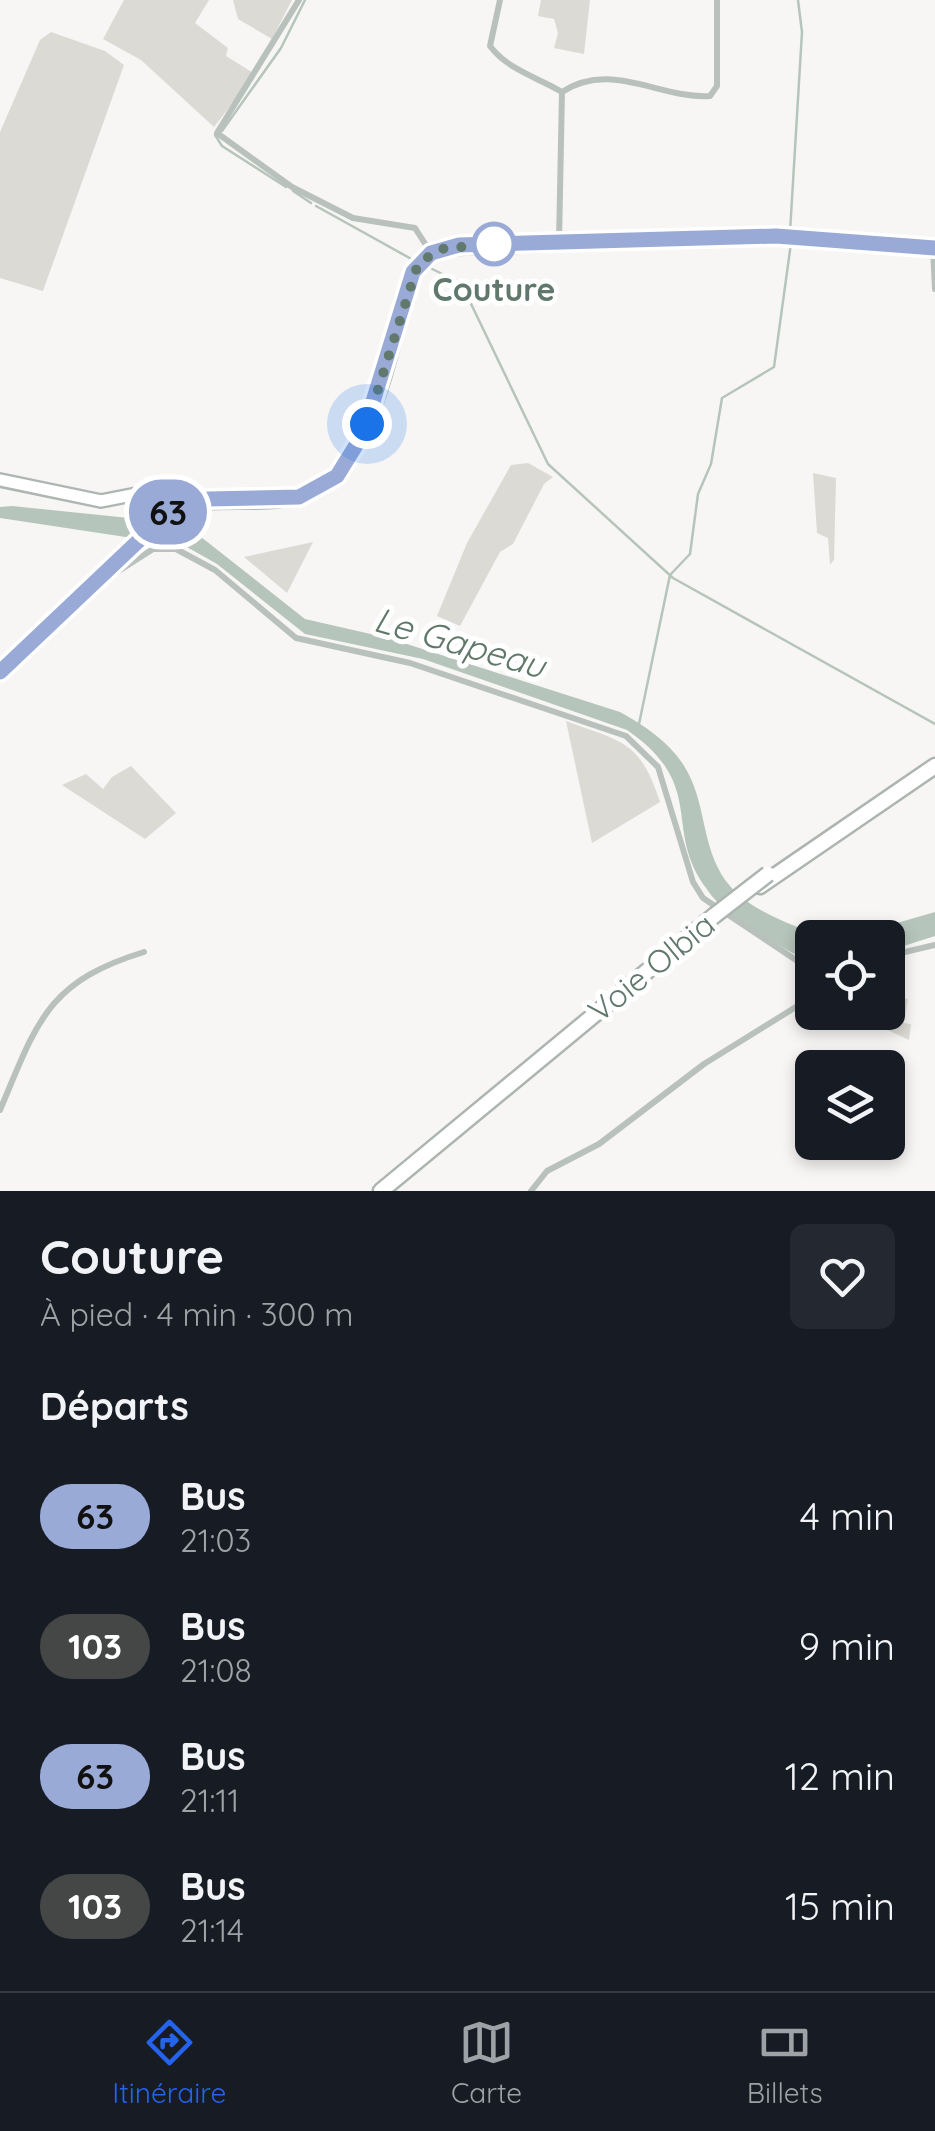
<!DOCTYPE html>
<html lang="fr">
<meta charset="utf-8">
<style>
:root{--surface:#171b24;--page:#242831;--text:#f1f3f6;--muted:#9ea1a6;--line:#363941;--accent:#2563eb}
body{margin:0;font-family:Quicksand,sans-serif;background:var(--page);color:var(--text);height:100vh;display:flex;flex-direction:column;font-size:38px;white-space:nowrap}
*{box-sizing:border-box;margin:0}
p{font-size:32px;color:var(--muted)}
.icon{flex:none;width:55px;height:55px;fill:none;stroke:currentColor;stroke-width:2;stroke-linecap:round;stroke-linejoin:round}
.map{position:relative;height:1191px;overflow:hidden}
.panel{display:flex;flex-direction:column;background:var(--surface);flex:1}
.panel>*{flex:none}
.badge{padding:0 20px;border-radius:32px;font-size:35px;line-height:65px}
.tools{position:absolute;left:795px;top:920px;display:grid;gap:20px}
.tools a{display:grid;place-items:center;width:110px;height:110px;border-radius:15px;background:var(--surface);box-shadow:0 5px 15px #0003;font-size:50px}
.you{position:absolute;width:50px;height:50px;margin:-25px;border:8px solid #fff;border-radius:50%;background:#1a73e8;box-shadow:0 0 0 15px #1a73e833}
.map>.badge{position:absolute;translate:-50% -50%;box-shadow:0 0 0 5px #fff}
h2{padding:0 40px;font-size:38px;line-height:90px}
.round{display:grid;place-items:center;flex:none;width:105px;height:105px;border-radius:15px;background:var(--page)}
.overview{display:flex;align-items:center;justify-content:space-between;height:170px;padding:0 40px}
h1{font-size:48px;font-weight:800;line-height:75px}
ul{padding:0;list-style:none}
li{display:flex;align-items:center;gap:30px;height:130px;padding:0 40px}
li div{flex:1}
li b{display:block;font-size:38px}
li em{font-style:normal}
li .badge{min-width:110px;font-weight:700;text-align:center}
.tabs{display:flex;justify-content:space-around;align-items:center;height:140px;border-top:2px solid var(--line);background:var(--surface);font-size:28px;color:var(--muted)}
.tabs a{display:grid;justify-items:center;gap:5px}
.tabs .active{color:var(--accent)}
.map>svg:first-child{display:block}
</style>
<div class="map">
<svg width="935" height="1191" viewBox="0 0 935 1191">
<rect width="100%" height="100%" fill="#f8f6f5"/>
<path fill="#dcdad5" d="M 124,0 L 209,0 L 195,23 L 228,48 L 226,56 L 255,74 L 214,127 L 141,60 L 103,39 Z
M 233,0 L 292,0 L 272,39 L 238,19 Z
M 541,0 L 590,0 L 584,54 L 554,48 L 558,33 L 554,19 L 538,16 Z
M 51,32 L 105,51 L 124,65 L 43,291 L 0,278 L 0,132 L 40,40 Z
M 528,463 L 553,477 L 544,484 L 513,544 L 500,552 L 460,626 L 437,616 L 467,543 L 511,465 Z
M 813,473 L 836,478 L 834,560 L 830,565 L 828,538 L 817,533 Z
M 313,542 L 287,593 L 244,557 Z
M 566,721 C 622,742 640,740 660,802 L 592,843 Z
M 131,766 L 176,813 L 145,839 L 62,785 L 86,774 L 103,789 L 112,777 Z
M 888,996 L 908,999 L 904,1023 L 911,1024 L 909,1040 L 851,1013 L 888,1012 Z"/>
<path fill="#b6c5bc" d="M 12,506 L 139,519 L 196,533 L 305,619 L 388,638 L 620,712 C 650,729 677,747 691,779 C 707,815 703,854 730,886 C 751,911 794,926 824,937 L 812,938 L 812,961 C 794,956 775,943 758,932 C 739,920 719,908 706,888 C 662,828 708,786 627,730 L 423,659 L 305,634 L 217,564 L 185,546 L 0,518 L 0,507 Z
M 935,912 L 935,936 L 888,951 L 888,938 L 848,937 Z"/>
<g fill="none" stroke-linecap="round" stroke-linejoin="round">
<path stroke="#b6c5bc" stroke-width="2.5" d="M 222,131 L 281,48 L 305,0
M 215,135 L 222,146 L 286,187
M 293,191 L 311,203
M 316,206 L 415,261
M 790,232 L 802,32 L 798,0
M 426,266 L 461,283 L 548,464 L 673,578 L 935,724
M 639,724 L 670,575 L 690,554 L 698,494 L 711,464 L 722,398 L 774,367 L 791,243"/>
<defs>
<path id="secondary" d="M 137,495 L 152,502 L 151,518
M 0,672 L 174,509"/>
<path id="primary" d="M 0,480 L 101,501 L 147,492 L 163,498
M 161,489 L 176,486 L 203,498
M 166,489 L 164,502 L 174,509 C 214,496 255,507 296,498 C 375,480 391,338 413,273 L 424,258 L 440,249 L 776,236 L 935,248"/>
<path id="highway" d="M 760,886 L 935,766
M 381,1191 L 715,915"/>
</defs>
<use href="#secondary" stroke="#acb6b1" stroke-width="15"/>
<use href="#primary" stroke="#adb6b2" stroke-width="16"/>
<use href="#highway" stroke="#adb5b1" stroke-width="19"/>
<path stroke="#b9c1bd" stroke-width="6" d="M 299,0 L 217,133 L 292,187 L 353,218 L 415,228 L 431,253
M 500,0 L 490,46 C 508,70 537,77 562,92 L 559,242
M 562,92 C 611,60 659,99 710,96 L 717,86 L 717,0
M 933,249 L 935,289
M 106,569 L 114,574 L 153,549 L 176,549 L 215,570 L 296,638 L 410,663 L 626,736 L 658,767 L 693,882 L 703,898 L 799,962 L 812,965
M 888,956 L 935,945
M 0,1110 C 37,1023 46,982 144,952
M 531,1191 L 547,1171 L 599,1144 L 704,1064 L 812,997"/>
<use href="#secondary" stroke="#fff" stroke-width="10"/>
<use href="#primary" stroke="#fff" stroke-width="11"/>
<use href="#highway" stroke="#fff" stroke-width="14"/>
<defs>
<path id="highway-bridge" d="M 715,915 L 768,874"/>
</defs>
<use href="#highway-bridge" stroke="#adb5b1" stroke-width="19" stroke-linecap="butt"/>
<use href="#highway-bridge" stroke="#fff" stroke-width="14"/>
</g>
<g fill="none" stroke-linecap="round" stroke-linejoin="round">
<defs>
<path id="line" d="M 0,672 L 170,511 L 208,499 L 299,497 L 337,476 L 363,434 L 413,272 L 431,253 L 459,245 L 776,236 L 935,248"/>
</defs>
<use href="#line" stroke="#fff" stroke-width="22"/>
<use href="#line" stroke="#9aaad7" stroke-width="15"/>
<path stroke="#61786d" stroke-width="10" stroke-dasharray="0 18" d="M 367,424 L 418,264 L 440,249 L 494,244"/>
</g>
<circle fill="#fff" stroke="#9aaad7" stroke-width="5" cx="494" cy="244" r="20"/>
<g text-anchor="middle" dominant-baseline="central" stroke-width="10" stroke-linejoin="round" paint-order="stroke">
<g font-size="32" font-weight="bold" fill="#61786d" stroke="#fff">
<text x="494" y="289">Couture</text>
</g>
<g font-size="32" fill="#61786d" stroke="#fff">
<text transform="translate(651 967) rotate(-39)">Voie Olbia</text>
</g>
<g font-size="35" font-style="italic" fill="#607869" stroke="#fff">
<text transform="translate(460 642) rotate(16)">Le Gapeau</text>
</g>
</g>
</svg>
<div class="tools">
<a><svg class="icon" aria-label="locate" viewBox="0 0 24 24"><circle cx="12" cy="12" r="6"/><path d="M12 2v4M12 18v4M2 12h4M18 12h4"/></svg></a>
<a><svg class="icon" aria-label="layers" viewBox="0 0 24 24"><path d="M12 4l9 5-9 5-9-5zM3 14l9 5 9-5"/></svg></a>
</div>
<div class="you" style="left:367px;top:424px"></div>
<b class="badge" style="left:168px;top:512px;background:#9aaad7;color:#111">63</b>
</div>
<section class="panel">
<div class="overview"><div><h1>Couture</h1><p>À pied · 4 min · 300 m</p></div><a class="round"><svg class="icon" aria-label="heart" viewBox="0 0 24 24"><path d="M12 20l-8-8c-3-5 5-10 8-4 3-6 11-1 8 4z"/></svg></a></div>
<h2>Départs</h2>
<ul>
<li><span class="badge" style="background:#9aaad7;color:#111">63</span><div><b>Bus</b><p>21:03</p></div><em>4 min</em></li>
<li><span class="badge" style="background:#444746;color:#fff">103</span><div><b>Bus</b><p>21:08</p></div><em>9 min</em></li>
<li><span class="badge" style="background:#9aaad7;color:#111">63</span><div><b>Bus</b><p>21:11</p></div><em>12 min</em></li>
<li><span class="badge" style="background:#444746;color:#fff">103</span><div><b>Bus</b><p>21:14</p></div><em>15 min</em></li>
</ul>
</section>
<nav class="tabs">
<a class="active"><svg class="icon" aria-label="directions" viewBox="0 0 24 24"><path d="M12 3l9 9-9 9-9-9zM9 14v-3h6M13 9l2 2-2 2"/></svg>Itinéraire</a>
<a><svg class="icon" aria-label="map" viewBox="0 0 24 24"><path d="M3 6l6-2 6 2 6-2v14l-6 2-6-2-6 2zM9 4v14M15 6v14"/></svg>Carte</a>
<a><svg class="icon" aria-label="tickets" viewBox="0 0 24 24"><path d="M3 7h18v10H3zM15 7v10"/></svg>Billets</a>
</nav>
